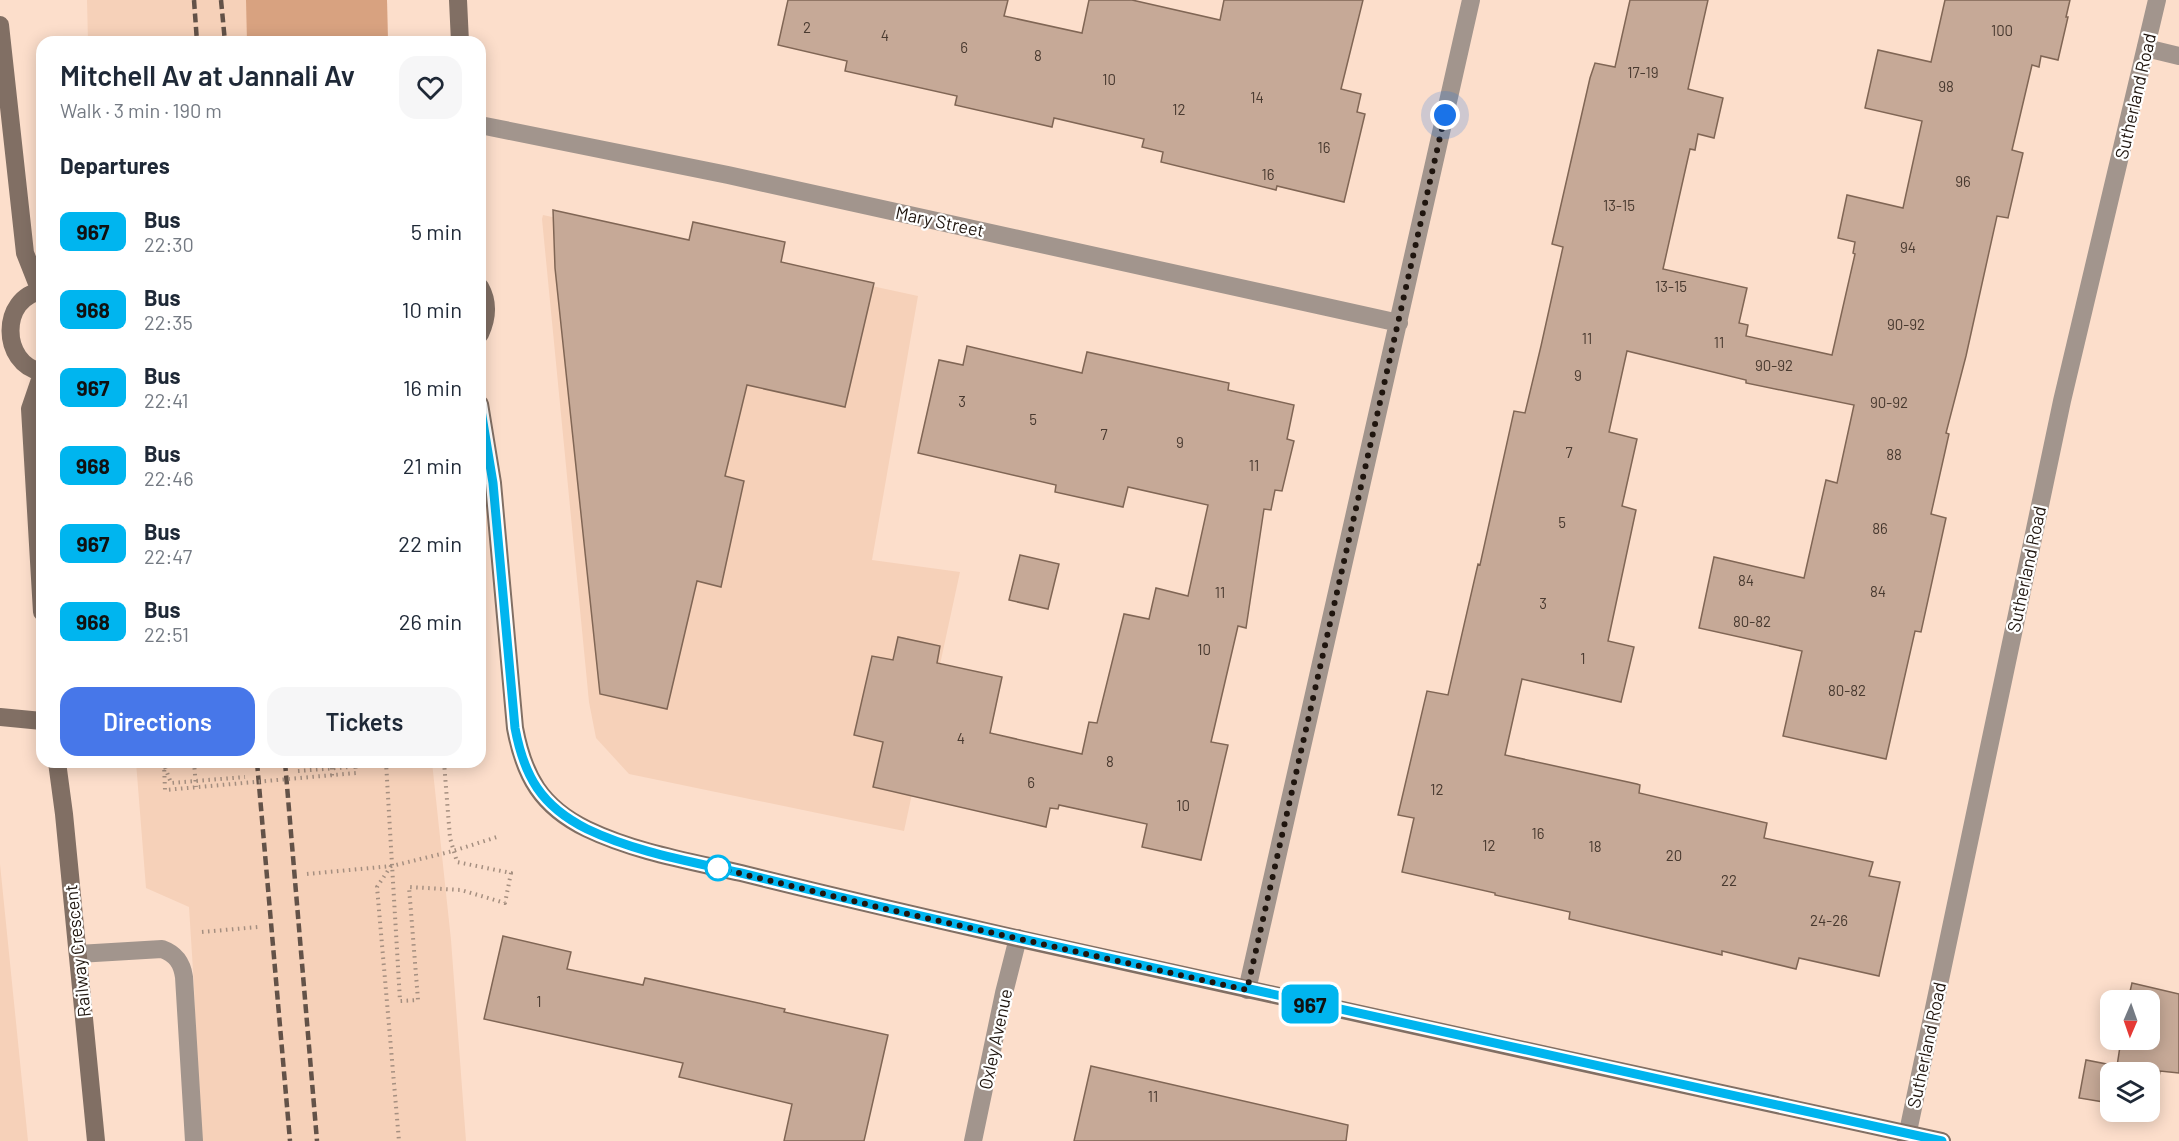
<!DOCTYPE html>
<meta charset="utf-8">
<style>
:root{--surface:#fff;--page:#f6f6f7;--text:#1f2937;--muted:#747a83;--accent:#4777e9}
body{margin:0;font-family:Barlow,sans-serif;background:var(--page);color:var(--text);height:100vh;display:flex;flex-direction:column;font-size:22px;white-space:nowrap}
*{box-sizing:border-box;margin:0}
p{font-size:20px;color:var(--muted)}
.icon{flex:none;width:33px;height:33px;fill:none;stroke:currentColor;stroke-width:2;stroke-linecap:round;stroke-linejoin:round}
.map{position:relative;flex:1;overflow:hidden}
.panel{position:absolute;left:36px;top:36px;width:450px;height:732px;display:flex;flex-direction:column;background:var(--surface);border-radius:18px;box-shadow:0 3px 15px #0003}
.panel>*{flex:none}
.badge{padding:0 12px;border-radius:9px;font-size:21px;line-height:39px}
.needle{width:39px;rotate:182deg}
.fabs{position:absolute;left:2100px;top:990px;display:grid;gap:12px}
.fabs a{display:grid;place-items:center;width:60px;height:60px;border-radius:12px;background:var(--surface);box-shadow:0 3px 15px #0003;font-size:30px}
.you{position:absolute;width:30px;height:30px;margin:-15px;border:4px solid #fff;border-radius:50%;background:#1a73e8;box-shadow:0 0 0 9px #1a73e833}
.map>.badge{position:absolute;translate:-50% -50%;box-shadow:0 0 0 3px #fff}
h2{padding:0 24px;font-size:22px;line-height:54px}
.round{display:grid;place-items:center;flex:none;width:63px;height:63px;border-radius:18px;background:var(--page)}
.summary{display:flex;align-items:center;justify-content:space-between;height:102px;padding:0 24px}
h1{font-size:28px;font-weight:600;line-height:45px}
.primary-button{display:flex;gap:12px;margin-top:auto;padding:12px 24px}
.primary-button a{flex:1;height:69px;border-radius:18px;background:var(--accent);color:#fff;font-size:24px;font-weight:600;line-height:69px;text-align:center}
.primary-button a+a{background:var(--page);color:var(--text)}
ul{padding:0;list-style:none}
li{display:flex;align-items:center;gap:18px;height:78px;padding:0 24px}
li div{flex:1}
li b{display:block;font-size:22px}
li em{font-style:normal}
li .badge{min-width:66px;font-weight:700;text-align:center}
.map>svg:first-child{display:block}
</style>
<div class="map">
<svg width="2179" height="1141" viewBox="0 0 2179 1141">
<rect width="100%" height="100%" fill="#fcdecb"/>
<path fill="#f6d1b9" d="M 87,0 L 387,0 L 388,42 L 88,42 Z
M 543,215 L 918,296 L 872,560 L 960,572 L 904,831 L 629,774 L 596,738 L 589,702 L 542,219 Z
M 136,762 L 432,762 L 451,940 L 466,1141 L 200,1141 L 194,986 L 189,907 L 146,888 Z
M 0,864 L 28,1141 L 0,1141 Z"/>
<path fill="#d8a280" d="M 246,0 L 387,0 L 388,42 L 247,42 Z"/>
<path fill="#c6a997" stroke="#806655" stroke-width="1.5" d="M 788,0 L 1008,0 L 1004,16 L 1082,33 L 1089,0 L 1132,0 L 1220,20 L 1224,0 L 1363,0 L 1341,89 L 1361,94 L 1357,112 L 1365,114 L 1344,202 L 1277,186 L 1276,190 L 1161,162 L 1163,152 L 1142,147 L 1144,139 L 1054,118 L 1052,127 L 955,105 L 957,96 L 845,71 L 847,61 L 778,45 Z
M 1630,0 L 1708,0 L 1688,89 L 1723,98 L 1714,138 L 1698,134 L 1695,150 L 1690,149 L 1663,269 L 1747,288 L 1739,323 L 1748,325 L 1746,336 L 1832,355 L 1855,254 L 1853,253 L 1855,242 L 1838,238 L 1847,195 L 1903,208 L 1922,121 L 1865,108 L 1878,50 L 1931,62 L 1945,0 L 2070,0 L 2066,17 L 2068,17 L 2058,60 L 2041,56 L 2039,67 L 2032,65 L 2012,150 L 2023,153 L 2008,218 L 1997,216 L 1966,356 L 1946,433 L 1949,434 L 1931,514 L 1946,518 L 1921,632 L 1915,631 L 1886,759 L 1783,736 L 1802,651 L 1699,628 L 1714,557 L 1804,578 L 1826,480 L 1837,483 L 1854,405 L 1746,383 L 1746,380 L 1627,351 L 1609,432 L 1637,439 L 1622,506 L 1636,510 L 1608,641 L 1634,647 L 1621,702 L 1522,679 L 1505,755 L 1637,784 L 1640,785 L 1639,793 L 1767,823 L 1764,838 L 1873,862 L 1869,876 L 1900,882 L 1879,976 L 1799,958 L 1796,969 L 1722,951 L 1722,955 L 1569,919 L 1570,912 L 1495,895 L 1495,893 L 1402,872 L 1414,818 L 1398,815 L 1427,691 L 1448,695 L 1478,564 L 1480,565 L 1514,411 L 1525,413 L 1541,346 L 1563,247 L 1552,244 L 1590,78 L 1595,63 L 1615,67 Z
M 553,210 L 689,240 L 693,222 L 785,242 L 781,262 L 874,283 L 845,407 L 747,385 L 725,476 L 744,481 L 721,587 L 697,581 L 667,709 L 600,694 L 555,268 Z
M 967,346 L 1082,373 L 1087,352 L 1229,383 L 1228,390 L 1294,405 L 1287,439 L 1294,441 L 1282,491 L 1275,490 L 1271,510 L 1264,509 L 1246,628 L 1238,626 L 1211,742 L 1228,745 L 1201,860 L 1142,847 L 1147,824 L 1059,805 L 1058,809 L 1050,808 L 1046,827 L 873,787 L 883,742 L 854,735 L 872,656 L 893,660 L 898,637 L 940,646 L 937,663 L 1002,677 L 990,733 L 1082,754 L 1089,722 L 1097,723 L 1124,614 L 1149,619 L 1156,588 L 1188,596 L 1208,505 L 1128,487 L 1123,507 L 1055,492 L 1056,485 L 918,453 L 939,360 L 963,365 Z
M 1020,555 L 1059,564 L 1048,609 L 1009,600 Z
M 503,936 L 571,952 L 567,969 L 643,985 L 645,978 L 785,1009 L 784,1012 L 888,1035 L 864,1141 L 784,1141 L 792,1104 L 679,1077 L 683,1063 L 484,1019 Z
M 2132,983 L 2179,994 L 2179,1073 L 2160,1071 L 2153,1111 L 2150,1110 L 2150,1072 L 2110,1072 L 2110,1103 L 2079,1098 L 2086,1060 L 2117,1066 L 2121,1040 L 2150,1040 L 2150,1000 L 2128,1000 Z
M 1091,1066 L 1348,1125 L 1346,1141 L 1074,1141 Z"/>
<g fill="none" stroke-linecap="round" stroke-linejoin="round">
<path stroke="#a58f80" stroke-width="4" stroke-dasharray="1.5 4.5" stroke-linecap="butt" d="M 163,762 L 171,783 L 245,777
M 194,762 L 196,787
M 332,762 L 332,776
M 386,762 L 400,1001 L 418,1000 L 409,887 L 461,890 L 505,903 L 511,873 L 457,862 L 450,838 L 444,762
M 298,771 L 350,767 L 349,762
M 391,866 L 377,887 L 399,1141
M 307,874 L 392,866 L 453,851 L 497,837
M 202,932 L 258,927"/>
<path stroke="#a2958d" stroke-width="18" d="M 2146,48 L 2179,56
M 78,954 L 162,949 C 176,954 182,963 184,977 L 194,1141"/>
<path stroke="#a2958d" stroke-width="18" d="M 480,125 L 728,175 L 1399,323
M 1247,990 L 1471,0
M 973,1141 L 1004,993 L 1018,938
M 1906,1141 L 2062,401 L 2157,0"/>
<path stroke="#816f64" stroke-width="18" d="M 458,0 L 460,42
M 0,25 L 25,253 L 40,291
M 480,287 C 489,303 487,319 480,334
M 42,291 C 0,297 0,364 42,372
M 42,374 L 30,409 L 42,612
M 480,404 L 493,483 L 515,728 C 524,776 541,807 587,829 C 635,852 689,861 741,873 C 832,896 924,917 1016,938 C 1325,1007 1633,1074 1942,1141
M 0,717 L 42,721
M 57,762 L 64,814 L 96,1141"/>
<path stroke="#635248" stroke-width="4.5" stroke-dasharray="9 4.5" stroke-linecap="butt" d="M 194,0 L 197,42
M 221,0 L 225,42
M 257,762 L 290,1141
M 285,762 L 317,1141"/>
<path stroke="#a58f80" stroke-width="4" stroke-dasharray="1.5 4.5" stroke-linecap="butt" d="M 164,764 L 165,790 L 356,773 L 355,762"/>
</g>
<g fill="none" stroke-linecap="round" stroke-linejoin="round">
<defs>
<path id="line" d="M 480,404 L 493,483 L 515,728 C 524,776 541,806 587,829 C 635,852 689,861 741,873 C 830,895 919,916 1009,936 C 1320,1006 1631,1073 1942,1141"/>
</defs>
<use href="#line" stroke="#fff" stroke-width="14"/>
<use href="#line" stroke="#00b5ef" stroke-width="9"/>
<path stroke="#1f150e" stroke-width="6" stroke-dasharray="0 10.8" d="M 718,868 L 886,909 L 1247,990 L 1445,115"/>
</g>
<circle fill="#fff" stroke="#00b5ef" stroke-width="3" cx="718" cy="868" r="12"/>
<g text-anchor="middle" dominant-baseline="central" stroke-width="4.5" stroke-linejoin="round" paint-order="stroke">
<g font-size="15" fill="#493a30">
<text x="807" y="27">2</text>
<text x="2002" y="30">100</text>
<text x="885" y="35">4</text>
<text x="964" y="47">6</text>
<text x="1038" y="55">8</text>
<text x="1643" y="72">17-19</text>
<text x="1109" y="79">10</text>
<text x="1946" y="86">98</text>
<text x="1257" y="97">14</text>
<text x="1179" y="109">12</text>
<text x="1324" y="147">16</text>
<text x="1268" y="174">16</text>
<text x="1963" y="181">96</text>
<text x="1619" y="205">13-15</text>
<text x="1908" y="247">94</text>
<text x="1671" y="286">13-15</text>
<text x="1906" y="324">90-92</text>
<text x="1587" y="338">11</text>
<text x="1719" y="342">11</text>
<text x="1774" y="365">90-92</text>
<text x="1578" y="375">9</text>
<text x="962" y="401">3</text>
<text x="1889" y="402">90-92</text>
<text x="1033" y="419">5</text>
<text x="1104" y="434">7</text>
<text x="1180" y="442">9</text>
<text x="1569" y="452">7</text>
<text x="1894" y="454">88</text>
<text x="1254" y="465">11</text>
<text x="1562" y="522">5</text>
<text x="1880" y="528">86</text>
<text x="1746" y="580">84</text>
<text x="1878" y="591">84</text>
<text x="1220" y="592">11</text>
<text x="1543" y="603">3</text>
<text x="1752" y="621">80-82</text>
<text x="1204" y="649">10</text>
<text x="1583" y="658">1</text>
<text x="1847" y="690">80-82</text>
<text x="961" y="738">4</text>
<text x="1110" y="761">8</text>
<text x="1031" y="782">6</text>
<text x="1437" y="789">12</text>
<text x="1183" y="805">10</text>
<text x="1538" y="833">16</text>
<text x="1489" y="845">12</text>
<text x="1595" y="846">18</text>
<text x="1674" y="855">20</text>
<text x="1729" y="880">22</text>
<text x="1829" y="920">24-26</text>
<text x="539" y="1001">1</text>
<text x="1153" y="1096">11</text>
</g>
<g font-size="18" fill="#1f150e" stroke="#fff">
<text transform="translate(2135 96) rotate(-77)">Sutherland Road</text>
<text transform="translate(940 221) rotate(12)">Mary Street</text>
<text transform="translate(2026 569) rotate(-78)">Sutherland Road</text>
<text transform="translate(77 951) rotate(-96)">Railway Crescent</text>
<text transform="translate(995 1039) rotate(-78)">Oxley Avenue</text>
<text transform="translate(1926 1045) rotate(-78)">Sutherland Road</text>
</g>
</g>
</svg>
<div class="fabs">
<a><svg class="needle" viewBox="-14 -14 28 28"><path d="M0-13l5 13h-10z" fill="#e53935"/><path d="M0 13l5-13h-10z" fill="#747a83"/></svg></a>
<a><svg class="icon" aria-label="layers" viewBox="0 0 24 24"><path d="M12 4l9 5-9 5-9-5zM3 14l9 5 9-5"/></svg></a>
</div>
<div class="you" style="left:1445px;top:115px"></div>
<b class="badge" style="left:1310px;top:1004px;background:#00b5ef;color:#111">967</b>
<section class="panel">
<div class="summary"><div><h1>Mitchell Av at Jannali Av</h1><p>Walk · 3 min · 190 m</p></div><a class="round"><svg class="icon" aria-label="heart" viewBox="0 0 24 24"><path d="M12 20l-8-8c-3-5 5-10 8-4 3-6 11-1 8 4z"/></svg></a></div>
<h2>Departures</h2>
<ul>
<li><span class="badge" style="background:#00b5ef;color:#111">967</span><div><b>Bus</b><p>22:30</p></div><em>5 min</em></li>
<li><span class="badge" style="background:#00b5ef;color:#111">968</span><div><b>Bus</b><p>22:35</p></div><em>10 min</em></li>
<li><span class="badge" style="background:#00b5ef;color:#111">967</span><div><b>Bus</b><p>22:41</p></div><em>16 min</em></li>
<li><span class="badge" style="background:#00b5ef;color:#111">968</span><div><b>Bus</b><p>22:46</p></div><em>21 min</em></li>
<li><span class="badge" style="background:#00b5ef;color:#111">967</span><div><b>Bus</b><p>22:47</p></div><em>22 min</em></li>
<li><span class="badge" style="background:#00b5ef;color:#111">968</span><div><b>Bus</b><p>22:51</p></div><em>26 min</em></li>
</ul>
<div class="primary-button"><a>Directions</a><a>Tickets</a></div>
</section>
</div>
